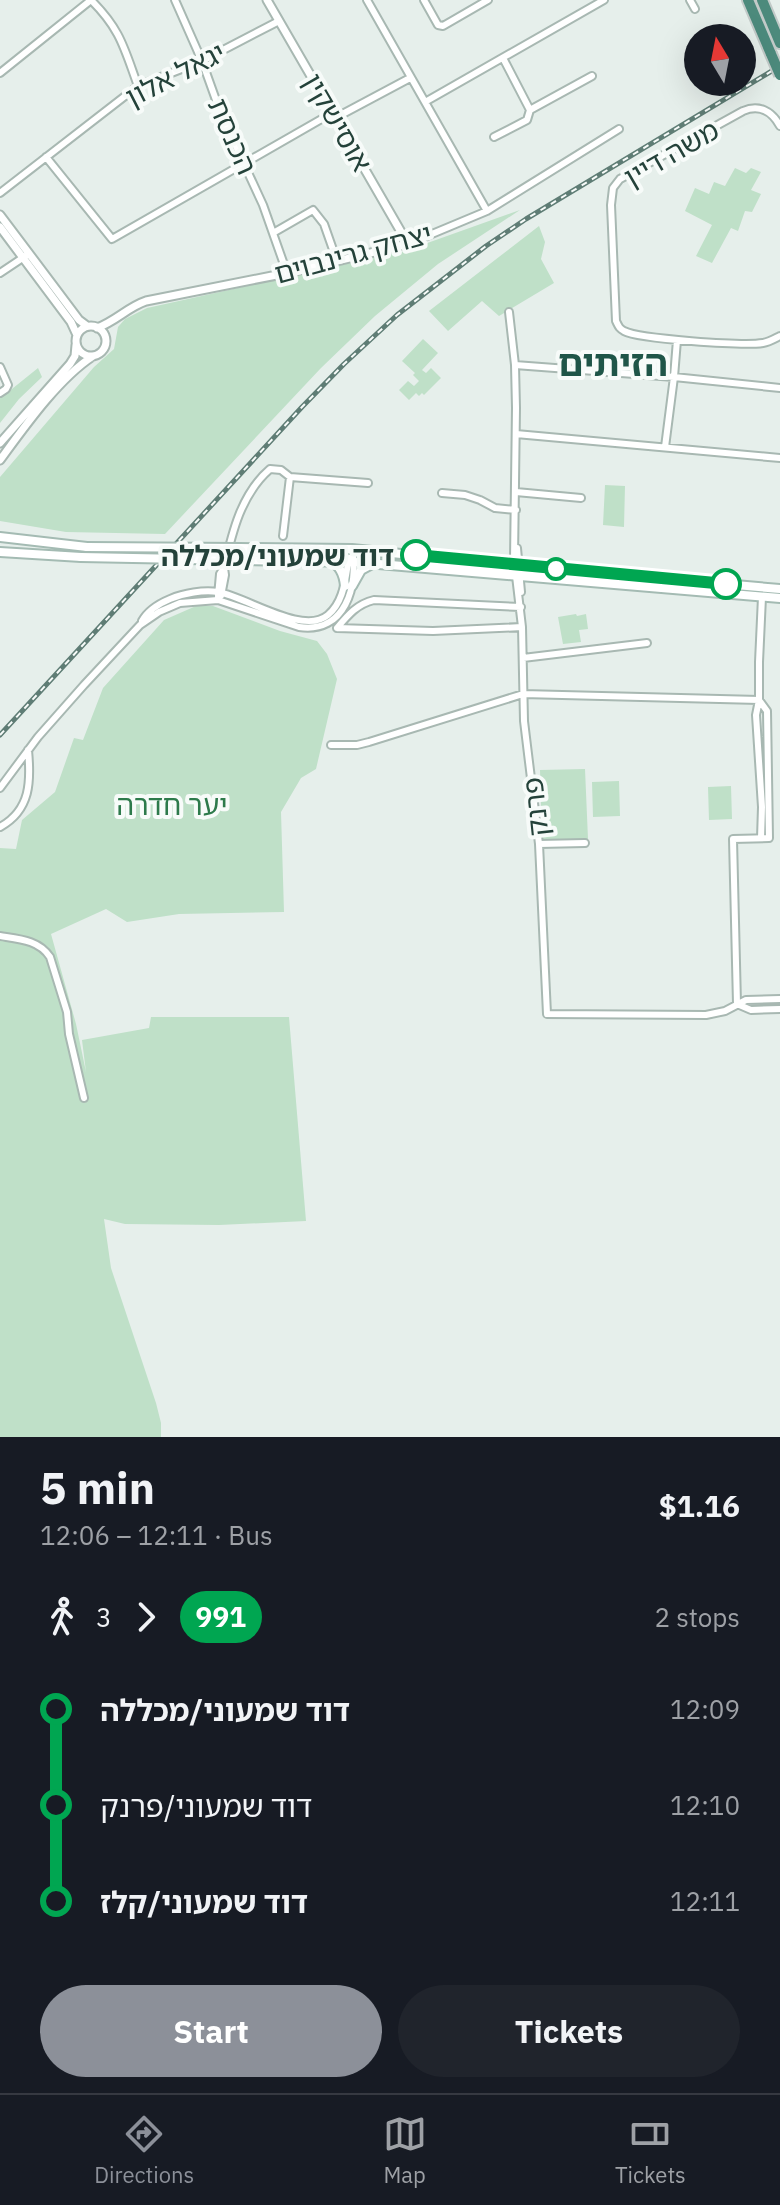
<!DOCTYPE html>
<meta charset="utf-8">
<style>
:root{--surface:#171b24;--page:#20242c;--text:#f1f3f6;--muted:#9ea1a6;--line:#363941;--accent:#8c9099}
body{margin:0;font-family:"IBM Plex Sans","Noto Sans Hebrew",sans-serif;background:var(--page);color:var(--text);height:100vh;display:flex;flex-direction:column;font-size:30px;white-space:nowrap}
*{box-sizing:border-box;margin:0}
p{font-size:26px;color:var(--muted)}
.icon{flex:none;width:44px;height:44px;fill:none;stroke:currentColor;stroke-width:2;stroke-linecap:round;stroke-linejoin:round}
.map{position:relative;height:1437px;overflow:hidden}
.drawer{display:flex;flex-direction:column;background:var(--surface);flex:1}
.drawer>*{flex:none}
.badge{padding:0 16px;border-radius:26px;font-size:28px;line-height:52px}
.needle{width:52px;rotate:350deg}
.tools{position:absolute;left:684px;top:24px;display:grid;gap:16px}
.tools a{display:grid;place-items:center;width:72px;height:72px;border-radius:50%;background:var(--surface);box-shadow:0 8px 32px #0002;font-size:40px}
.map>.badge{position:absolute;translate:-50% -50%;box-shadow:0 0 0 4px #fff}
.legs{display:flex;align-items:center;gap:12px;height:88px;padding:0 40px;font-size:26px}
.legs p{margin-inline-start:auto}
.summary{display:flex;align-items:center;justify-content:space-between;height:136px;padding:0 40px}
h1{font-size:44px;font-weight:700;line-height:60px}
.cta{display:flex;gap:16px;margin-top:auto;padding:16px 40px}
.cta a{flex:1;height:92px;border-radius:48px;background:var(--accent);color:#fff;font-size:32px;font-weight:700;line-height:92px;text-align:center}
.cta a+a{background:var(--page);color:var(--text)}
ul{padding:0 40px;list-style:none}
li{display:flex;align-items:center;gap:28px;height:96px;font-size:30px}
li i{display:grid;place-items:center;width:12px;height:100%;margin:0 10px;background:currentColor}
li i::after{content:'';width:20px;height:20px;margin:-10px;border:6px solid;border-radius:50%;background:var(--surface)}
li p{margin-inline-start:auto}
li:first-child i{background:linear-gradient(#0000 50%,currentColor 0)}
li:last-child i{background:linear-gradient(currentColor 50%,#0000 0)}
.tabs{display:flex;justify-content:space-around;align-items:center;height:112px;border-top:2px solid var(--line);background:var(--surface);font-size:22px;color:var(--muted)}
.tabs a{display:grid;justify-items:center;gap:4px}
.tabs .on{color:var(--accent)}
.map>svg:first-child{display:block}
</style>
<div class="map">
<svg width="780" height="1437" viewBox="0 0 780 1437">
<rect width="100%" height="100%" fill="#e6efeb"/>
<path fill="#bfe0c8" d="M 735,168 L 746,173 L 751,168 L 761,172 L 751,190 L 761,194 L 752,212 L 745,211 L 738,231 L 731,228 L 712,263 L 696,256 L 712,225 L 685,211 L 695,188 L 709,194 L 714,182 L 725,186 Z
M 520,210 L 438,264 L 375,316 L 321,368 L 165,534 L 66,532 L 0,521 L 0,477 L 94,367 L 114,349 L 118,327 L 125,319 L 147,308 L 405,251 Z
M 539,226 L 545,242 L 541,259 L 554,283 L 499,316 L 482,301 L 448,331 L 429,311 Z
M 423,339 L 438,353 L 422,370 L 426,373 L 431,368 L 441,378 L 424,395 L 422,393 L 419,396 L 416,393 L 409,400 L 399,390 L 408,381 L 414,386 L 419,381 L 413,375 L 415,373 L 402,361 Z
M 38,368 L 42,377 L 19,399 L 0,423 L 0,395 L 2,397 Z
M 605,485 L 625,486 L 624,527 L 603,525 Z
M 196,606 L 213,606 L 280,631 L 317,641 L 327,654 L 337,679 L 316,769 L 301,778 L 281,812 L 284,912 L 179,914 L 127,922 L 106,909 L 51,934 L 76,1024 L 86,1072 L 82,1040 L 149,1028 L 151,1017 L 289,1017 L 306,1221 L 219,1225 L 125,1224 L 104,1219 L 111,1268 L 156,1403 L 161,1423 L 161,1437 L 0,1437 L 0,848 L 16,849 L 22,820 L 55,792 L 74,738 L 83,740 L 103,688 L 164,620 Z
M 576,614 L 577,616 L 586,614 L 588,629 L 579,630 L 581,642 L 563,644 L 558,617 Z
M 585,769 L 588,839 L 542,841 L 540,770 Z
M 619,781 L 620,816 L 593,817 L 592,782 Z
M 731,786 L 732,819 L 709,820 L 708,787 Z"/>
<g fill="none" stroke-linecap="round" stroke-linejoin="round">
<defs>
<path id="minor" d="M 91,0 C 121,30 124,48 138,86
M 175,0 L 202,61 L 221,114 L 263,205 L 287,273
M 367,0 L 487,211
M 424,0 L 438,25 L 443,26 L 488,0
M 690,0 L 695,9
M 503,58 L 530,110
M 0,73 L 91,0
M 425,102 L 604,0
M 335,118 L 410,78
M 780,126 C 772,111 759,104 743,111 L 620,179 L 613,188 L 611,205 L 616,321 C 619,327 619,328 624,331 C 639,339 743,346 763,343 C 769,342 774,339 780,336
M 494,137 L 527,120 L 530,110 L 592,76
M 46,157 L 112,239 L 332,113
M 0,193 L 138,86 L 202,61 L 279,21
M 273,233 L 313,210 L 324,224 L 337,261
M 408,244 L 487,211 L 619,129
M 0,273 L 27,255
M 509,312 L 515,365 L 516,408 L 514,559 L 522,627 L 524,721 L 539,844 L 547,1014 L 706,1015 L 725,1011 L 746,1000 L 780,999
M 515,365 L 674,377 L 780,388
M 0,367 L 8,385 L 6,389 L 0,393
M 516,434 L 780,458
M 665,447 L 674,377 L 677,340
M 516,492 L 581,498
M 442,493 L 465,495 L 480,500 L 495,508 L 516,510
M 283,536 L 290,477
M 517,548 L 521,592
M 218,596 L 220,574 L 224,568 C 232,533 241,494 270,469 L 281,470 L 290,477 L 368,483
M 221,596 L 225,575 L 224,568
M 142,621 C 148,610 158,604 170,599 C 184,593 203,590 218,592 C 247,597 303,636 328,615 C 345,601 345,577 349,558
M 337,628 C 348,615 357,604 374,600 L 521,607
M 337,628 L 433,631 L 522,627
M 523,658 L 647,643
M 331,745 L 357,745 L 369,742 L 523,694 L 759,700
M 0,788 L 38,737 L 84,685 L 140,625 L 159,612 L 180,603 L 218,600 L 299,627 C 345,634 359,586 352,549
M 0,827 C 31,810 31,781 28,750
M 761,838 L 762,807 L 756,715 L 759,700 L 759,662 L 762,597
M 539,844 L 585,843
M 0,936 C 19,939 39,940 50,957 L 67,1012 L 69,1034 L 84,1098
M 737,1004 L 733,839 L 769,838 L 767,711 L 759,700
M 737,1004 L 751,1010 L 780,1009"/>
<path id="tertiary" d="M 0,215 L 79,320 L 87,326
M 0,227 L 71,322 L 77,335
M76 341a15 15 0 1 1 30 0a15 15 0 1 1-30 0Z
M 97,328 C 116,321 128,307 146,301 L 287,273 L 408,244 L 267,0
M 0,443 L 70,364 L 75,356 L 76,345
M 0,460 C 25,426 58,379 93,356"/>
<path id="secondary" d="M 0,537 L 87,547
M 240,548 L 352,549 L 520,566 L 780,589
M 0,552 L 81,557
M 237,560 L 355,562 L 780,598
M 330,561 C 340,565 344,575 345,586
M 352,586 L 361,570 L 372,564"/>
<path id="trunk" d="M 748,0 L 771,54
M 762,0 L 780,43"/>
</defs>
<use href="#minor" stroke="#a8b8b2" stroke-width="10"/>
<use href="#tertiary" stroke="#a8b8b2" stroke-width="11"/>
<use href="#secondary" stroke="#a4bbb3" stroke-width="12"/>
<use href="#trunk" stroke="#c2cac8" stroke-width="14"/>
<use href="#minor" stroke="#fff" stroke-width="6"/>
<use href="#tertiary" stroke="#fff" stroke-width="7"/>
<use href="#secondary" stroke="#fff" stroke-width="8"/>
<use href="#trunk" stroke="#4c8a7c" stroke-width="10"/>
<defs>
<path id="rail" d="M 0,735 L 302,407 L 344,364 L 397,315 L 486,246 L 526,219 L 780,66"/>
</defs>
<use href="#rail" stroke="#5f7d75" stroke-width="5"/>
<use href="#rail" stroke="#f7fbf9" stroke-width="2" stroke-dasharray="6" stroke-linecap="butt"/>
<defs>
<path id="secondary-bridge" d="M 87,547 L 240,548
M 81,557 L 237,560"/>
<path id="trunk-bridge" d="M 771,54 L 780,75"/>
</defs>
<use href="#secondary-bridge" stroke="#a4bbb3" stroke-width="12" stroke-linecap="butt"/>
<use href="#trunk-bridge" stroke="#c2cac8" stroke-width="14" stroke-linecap="butt"/>
<use href="#secondary-bridge" stroke="#fff" stroke-width="8"/>
<use href="#trunk-bridge" stroke="#4c8a7c" stroke-width="10"/>
</g>
<g fill="none" stroke-linecap="round" stroke-linejoin="round">
<defs>
<path id="line-1" d="M 416,555 L 726,584"/>
</defs>
<use href="#line-1" stroke="#fff" stroke-width="18"/>
<use href="#line-1" stroke="#00a651" stroke-width="12"/>
</g>
<g fill="#fff" stroke="#00a651" stroke-width="4">
<circle cx="416" cy="555" r="14"/>
<circle cx="556" cy="569" r="10"/>
<circle cx="726" cy="584" r="14"/>
</g>
<g text-anchor="middle" dominant-baseline="central" stroke-width="8" stroke-linejoin="round" paint-order="stroke">
<g font-size="28" fill="#24423a" stroke="#f7fbf9">
<text transform="translate(175 74) rotate(-27)">יגאל אלון</text>
<text transform="translate(338 122) rotate(60)">אוסישקין</text>
<text transform="translate(233 136) rotate(66)">הכנסת</text>
<text transform="translate(671 153) rotate(-30)">משה דיין</text>
<text transform="translate(353 253) rotate(-15)">יצחק גרינבוים</text>
<text transform="translate(535 807) rotate(-96)">פרנק</text>
</g>
<g font-size="28" font-weight="bold" fill="#24423a" stroke="#f7fbf9" text-anchor="end">
<text x="394" y="555">דוד שמעוני/מכללה</text>
</g>
<g font-size="28" fill="#2d7a4b" stroke="#f7fbf9">
<text x="172" y="804">יער חדרה</text>
</g>
<g font-size="36" font-weight="bold" fill="#1f5548" stroke="#f7fbf9">
<text x="613" y="362">הזיתים</text>
</g>
</g>
</svg>
<div class="tools">
<a><svg class="needle" viewBox="-14 -14 28 28"><path d="M0-13l5 13h-10z" fill="#e53935"/><path d="M0 13l5-13h-10z" fill="#9ea1a6"/></svg></a>
</div>
</div>
<section class="drawer">
<div class="summary"><div><h1>5 min</h1><p>12:06 – 12:11 · Bus</p></div><b>$1.16</b></div>
<div class="legs"><svg class="icon" aria-label="walk" viewBox="0 0 24 24"><circle cx="13" cy="4" r="2"/><path d="M13 8l-2 6 4 7M11 14l-3 7M7 12l3-4h3l4 4"/></svg>3<svg class="icon" aria-label="forward" viewBox="0 0 24 24"><path d="M9 5l7 7-7 7"/></svg><b class="badge" style="background:#00a651;color:#fff">991</b><p>2 stops</p></div>
<ul>
<li><i style="color:#00a651"></i><b>דוד שמעוני/מכללה</b><p>12:09</p></li>
<li><i style="color:#00a651"></i><span>דוד שמעוני/פרנק</span><p>12:10</p></li>
<li><i style="color:#00a651"></i><b>דוד שמעוני/קלז</b><p>12:11</p></li>
</ul>
<div class="cta"><a>Start</a><a>Tickets</a></div>
</section>
<nav class="tabs">
<a class="on"><svg class="icon" aria-label="directions" viewBox="0 0 24 24"><path d="M12 3l9 9-9 9-9-9zM9 14v-3h6M13 9l2 2-2 2"/></svg>Directions</a>
<a><svg class="icon" aria-label="map" viewBox="0 0 24 24"><path d="M3 6l6-2 6 2 6-2v14l-6 2-6-2-6 2zM9 4v14M15 6v14"/></svg>Map</a>
<a><svg class="icon" aria-label="tickets" viewBox="0 0 24 24"><path d="M3 7h18v10H3zM15 7v10"/></svg>Tickets</a>
</nav>
